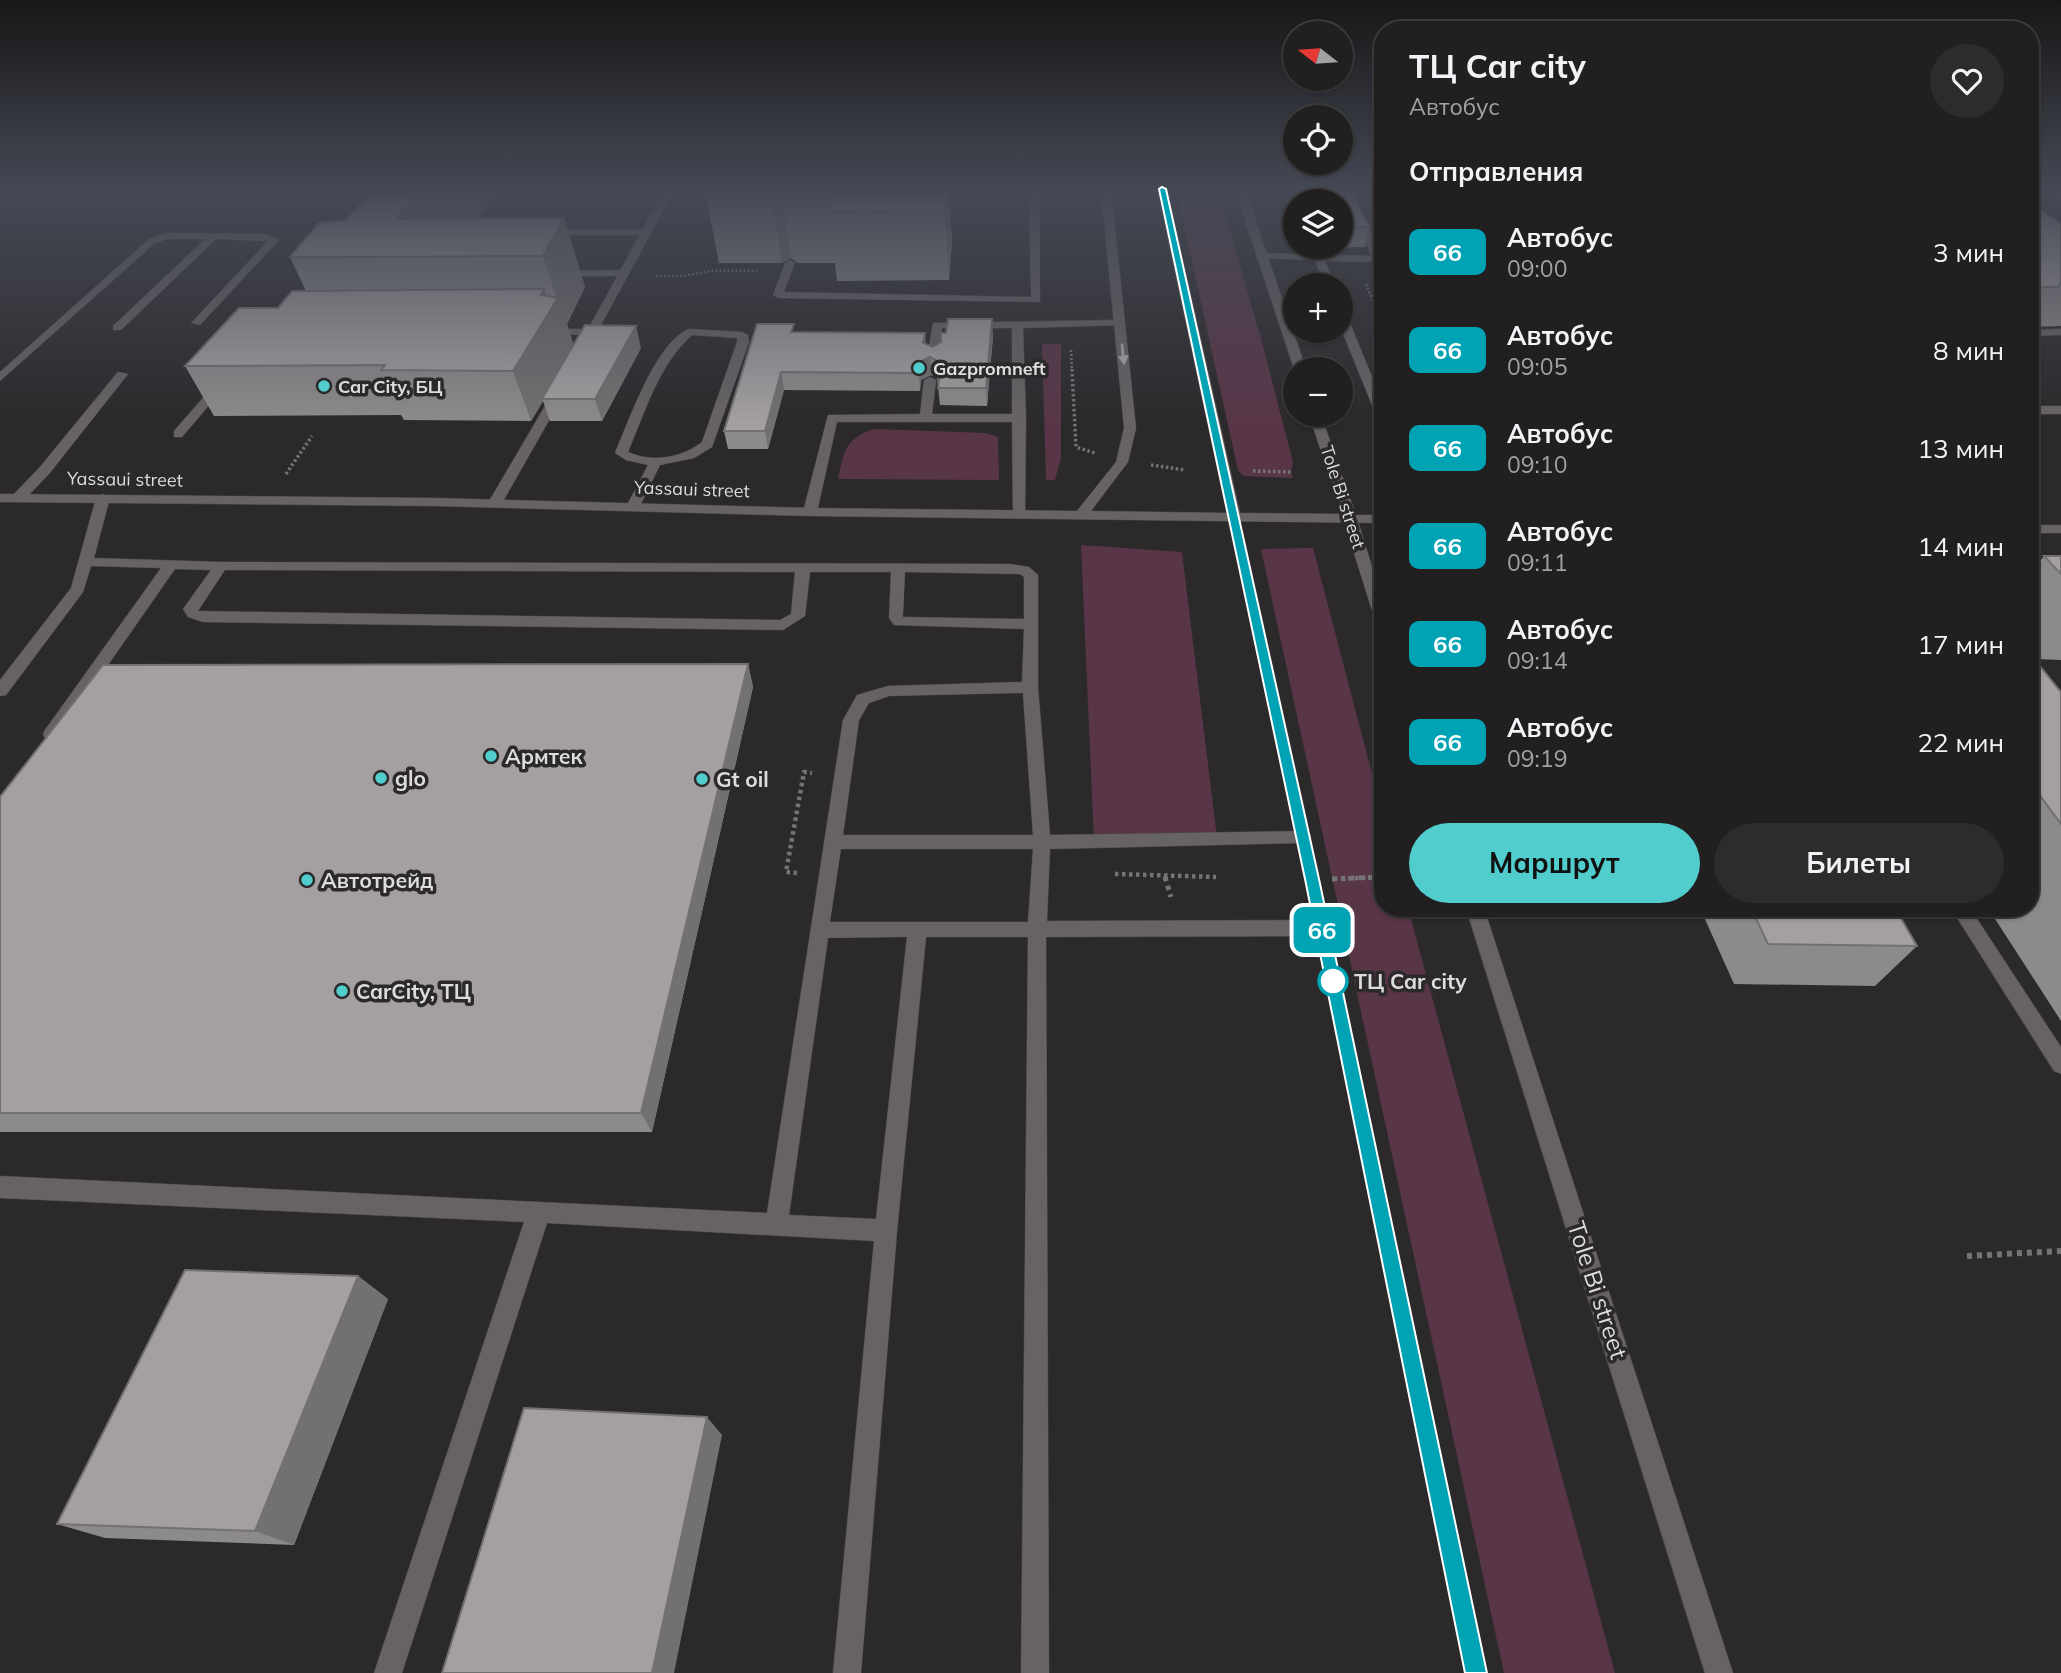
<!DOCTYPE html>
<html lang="ru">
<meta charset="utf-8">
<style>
:root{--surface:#211f20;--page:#2d2c2d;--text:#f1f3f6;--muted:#a2a2a5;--line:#3e3d3e;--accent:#52cdce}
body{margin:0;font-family:Mulish,sans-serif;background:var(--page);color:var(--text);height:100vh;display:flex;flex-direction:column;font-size:26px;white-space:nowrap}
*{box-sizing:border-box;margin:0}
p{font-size:23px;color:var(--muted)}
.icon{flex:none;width:38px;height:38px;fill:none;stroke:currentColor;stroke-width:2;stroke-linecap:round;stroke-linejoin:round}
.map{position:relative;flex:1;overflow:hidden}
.sheet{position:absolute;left:1374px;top:21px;width:665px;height:896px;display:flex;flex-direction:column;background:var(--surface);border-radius:28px;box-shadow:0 2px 5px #0004,0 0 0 2px var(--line)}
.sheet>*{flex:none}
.badge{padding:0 14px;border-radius:10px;font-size:24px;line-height:46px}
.needle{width:46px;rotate:287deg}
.buttons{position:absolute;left:1283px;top:21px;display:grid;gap:14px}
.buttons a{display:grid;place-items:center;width:70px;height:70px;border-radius:50%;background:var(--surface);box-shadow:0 2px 5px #0004,0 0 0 2px var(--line);font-size:35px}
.map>.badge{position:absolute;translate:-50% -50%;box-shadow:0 0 0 4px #fff}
h2{padding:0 35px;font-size:26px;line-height:63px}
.round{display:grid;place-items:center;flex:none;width:74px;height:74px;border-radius:37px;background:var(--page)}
.head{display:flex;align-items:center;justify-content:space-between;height:119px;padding:0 35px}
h1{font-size:33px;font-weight:700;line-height:52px}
.cta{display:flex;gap:14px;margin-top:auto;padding:14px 35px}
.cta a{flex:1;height:80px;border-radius:42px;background:var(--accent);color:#111;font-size:28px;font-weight:700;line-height:80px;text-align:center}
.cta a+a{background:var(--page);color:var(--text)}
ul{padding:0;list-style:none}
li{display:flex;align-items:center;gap:21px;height:98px;padding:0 35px}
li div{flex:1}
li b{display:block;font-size:26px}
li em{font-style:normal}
li .badge{min-width:77px;font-weight:700;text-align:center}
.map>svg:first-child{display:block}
</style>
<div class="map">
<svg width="2061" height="1673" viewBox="0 0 2061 1673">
<rect width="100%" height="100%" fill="#2c292b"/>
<path fill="#583648" d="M 1176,189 L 1218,189 L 1260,335 L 1293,462 L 1291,472 L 1293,478 L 1243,476 L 1238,470 Z
M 1042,344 L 1061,344 L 1061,458 L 1055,480 L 1046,480 Z
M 875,429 L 986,433 L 998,437 L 999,480 L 838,479 C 844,452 845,437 875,429 Z
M 1081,545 L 1182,552 L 1217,838 L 1094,841 Z
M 1313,548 L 1382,812 L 1382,908 L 1408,908 L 1615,1673 L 1504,1673 L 1261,549 Z"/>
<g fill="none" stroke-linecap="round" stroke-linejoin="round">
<defs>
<path id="service" d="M 1029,189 L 1039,189 L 1040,302 L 778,298 L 773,295 L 785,263 L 790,260 L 795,263 L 784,292 L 1031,297 Z
M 1340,189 L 1350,189 L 1382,256 L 1382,262 L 1325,261 L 1335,285 L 1325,285 L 1315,260 L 1256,258 L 1256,254 L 1260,253 L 1372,256 Z
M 2045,189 L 2056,189 L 2061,193 L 2061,200 Z
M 546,230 L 648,229 L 653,232 L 648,235 L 543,235 L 543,231 Z
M 166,233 L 266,234 L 279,240 L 200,325 L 191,323 L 268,241 L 216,239 L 121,330 L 113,330 L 113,326 L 205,239 L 167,239 L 155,243 L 0,381 L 0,372 L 149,239 Z
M 558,271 L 624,270 L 629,273 L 624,276 L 554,276 L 554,272 Z
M 1340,308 L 1345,311 L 1382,401 L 1382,419 L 1376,415 L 1340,326 Z
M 1120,320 L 1125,323 L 1124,325 L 1023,328 L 1026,418 L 1025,517 L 1020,518 L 1013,514 L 1012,422 L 837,422 L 817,512 L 810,516 L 803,512 L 828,415 L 920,414 L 924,380 L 930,377 L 936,380 L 932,414 L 1012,414 L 1012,328 L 942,328 L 939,359 L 933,362 L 927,359 L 933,323 Z
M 689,329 L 742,332 L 748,335 L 749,342 L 712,447 L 694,458 L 660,465 L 638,510 L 628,510 L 626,507 L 648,465 L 626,460 L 615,453 C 629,421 656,341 689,329 ZM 692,335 L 737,338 L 737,342 L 702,442 C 682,458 652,463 628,452 C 645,412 659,364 692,335 Z
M 2061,329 L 2061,335 L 2030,336 L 2030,330 Z
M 118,372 L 128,374 L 49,474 L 23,501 L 13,501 L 13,495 L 39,468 Z
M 217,382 L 227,384 L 182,437 L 174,437 L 174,431 Z
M 2030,406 L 2061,406 L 2061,414 L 2030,414 Z
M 103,494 L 110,498 L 94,558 L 221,562 L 1010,564 L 1029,567 L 1038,575 L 1038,687 L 1050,835 L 1308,831 L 1311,836 L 1308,841 L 1302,843 L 1050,849 L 1047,921 L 1322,920 L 1329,923 L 1331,928 L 1329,933 L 1322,936 L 1046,937 L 1049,1673 L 1021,1673 L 1028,937 L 926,937 L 897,1231 L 861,1673 L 833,1673 L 874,1241 L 547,1223 L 402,1673 L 374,1673 L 524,1222 L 0,1198 L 0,1176 L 767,1213 L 843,720 L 857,695 L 888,686 L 1022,682 L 1024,629 L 894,625 L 889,618 L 891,572 L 810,572 L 805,616 L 783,630 L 203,622 L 188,617 L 183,609 L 211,570 L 175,569 L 57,738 L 45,738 L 43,734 L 45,730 L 161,568 L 91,566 L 83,592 L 6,695 L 0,696 L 0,680 L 71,588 L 96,498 ZM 225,570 L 795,572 L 791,614 L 780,620 L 198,611 ZM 905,572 L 1020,574 L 1024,577 L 1024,619 L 903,617 ZM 1023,693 L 1033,835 L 843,835 L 859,720 L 869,703 L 889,696 ZM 841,849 L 1033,849 L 1028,922 L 830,922 ZM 907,937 L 876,1219 L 789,1215 L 828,938 Z
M 1951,908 L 1970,908 L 2061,1047 L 2061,1074 L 2054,1071 Z"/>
<path id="minor" d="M 665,189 L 675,189 L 589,347 L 579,345 L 585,335 L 542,334 L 542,330 L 546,329 L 588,329 Z
M 558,390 L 564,394 L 502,503 L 495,507 L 490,506 L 488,503 L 552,394 Z"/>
<path id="tertiary" d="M 1350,514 L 1357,518 L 1382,599 L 1382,625 L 1375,620 L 1343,518 Z
M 1466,908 L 1484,908 L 1733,1673 L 1705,1673 Z"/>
<path id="secondary" d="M 1101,189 L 1111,189 L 1136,428 L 1128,462 L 1091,511 L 1227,513 L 1157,189 L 1167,189 L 1240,513 L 1342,514 L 1309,415 L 1321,415 L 1356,515 L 1382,515 L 1382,523 L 810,516 L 434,506 L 0,502 L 0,494 L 434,498 L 810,508 L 1077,511 L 1116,462 L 1124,428 Z
M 1235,189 L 1245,189 L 1306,369 L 1294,369 Z
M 2030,525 L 2061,525 L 2061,533 L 2030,533 Z"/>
</defs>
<use href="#service" stroke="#494748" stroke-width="1"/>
<use href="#minor" stroke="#494748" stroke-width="1"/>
<use href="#tertiary" stroke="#494748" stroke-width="1"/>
<use href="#secondary" stroke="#494748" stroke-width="1"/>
<path stroke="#757374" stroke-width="2.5" stroke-dasharray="2 2" stroke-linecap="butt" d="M 337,189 L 373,192
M 1288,189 L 1295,209
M 494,192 L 636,191
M 656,276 L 683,276 L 709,271 L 759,271
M 1366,284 L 1382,322
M 1071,350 L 1072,371"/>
<path stroke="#757374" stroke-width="3.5" stroke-dasharray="2.5 2.5" stroke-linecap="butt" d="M 1072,369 L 1076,447 L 1095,453
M 1151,465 L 1185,470
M 1253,471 L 1291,472
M 1372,471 L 1382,471
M 286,474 L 312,436"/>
<path stroke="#757374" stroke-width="4.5" stroke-dasharray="3.5 3.5" stroke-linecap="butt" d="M 797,873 L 786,872 L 804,772 L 812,773
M 1115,874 L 1216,877
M 1165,876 L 1166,879
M 1334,879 L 1382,877"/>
<path stroke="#757374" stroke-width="5" stroke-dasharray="4.5 4.5" stroke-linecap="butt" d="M 1165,877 L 1171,897
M 1332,879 L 1378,877"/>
<path stroke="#757374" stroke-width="6" stroke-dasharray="5 5" stroke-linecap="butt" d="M 1967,1256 L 2061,1251"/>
<use href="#service" fill="#676365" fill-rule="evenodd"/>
<use href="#minor" fill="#676365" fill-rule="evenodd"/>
<use href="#tertiary" fill="#676365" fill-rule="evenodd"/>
<use href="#secondary" fill="#676365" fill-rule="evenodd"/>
</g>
<path fill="#8d8a8b" d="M 242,189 L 328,189 L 323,194 L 244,194 Z
M 374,189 L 500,189 L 477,219 L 564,218 L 585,287 L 567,324 L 573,345 L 641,348 L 602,421 L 550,421 L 543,401 L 531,421 L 404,420 L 401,415 L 214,416 L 185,366 L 306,291 L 290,257 L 346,220 Z
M 708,189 L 949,189 L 952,241 L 949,280 L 837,281 L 835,263 L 797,263 L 791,258 L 782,263 L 719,263 L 706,195 Z
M 1304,189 L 1350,189 L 1369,227 L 1365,247 L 1321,248 L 1321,247 L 1340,247 L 1340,201 L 1302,201 Z
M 2030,202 L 2061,224 L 2061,326 L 2030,327 Z
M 795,332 L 925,333 L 925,344 L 933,347 L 993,336 L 987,406 L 940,405 L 937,378 L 931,375 L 921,380 L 920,391 L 784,390 L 768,449 L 728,449 L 724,431 Z
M 2044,556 L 2061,556 L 2061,660 L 2034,659 L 2061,692 L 2061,1021 L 1988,908 L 2030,908 L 2030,574 Z
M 748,664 L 753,687 L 652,1132 L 0,1132 L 0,797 Z
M 1700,908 L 1895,908 L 1917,946 L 1875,986 L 1734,984 Z
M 358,1276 L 388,1299 L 294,1545 L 105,1538 L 57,1524 Z"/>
<path fill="#737071" d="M 321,189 L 328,189 L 323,194 Z
M 422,189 L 500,189 L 449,256 L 396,219 Z
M 947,189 L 949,189 L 952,241 L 949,280 L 945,211 Z
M 781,190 L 791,258 L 782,263 L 771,195 Z
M 564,218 L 585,287 L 567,324 L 574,346 L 542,399 L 543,401 L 531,421 L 513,371 L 544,289 L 551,310 L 557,300 L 543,256 Z
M 992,319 L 993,336 L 987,406 L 986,388 Z
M 636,326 L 641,348 L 602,421 L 595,399 Z
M 925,333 L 926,350 L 930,357 L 931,375 L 921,380 L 920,391 L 919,373 Z
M 781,372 L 784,390 L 768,449 L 765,431 Z
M 748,664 L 753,687 L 652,1132 L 641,1113 Z
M 358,1276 L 388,1299 L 294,1545 L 255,1531 Z
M 707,1417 L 722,1435 L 674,1673 L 652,1673 Z"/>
<path fill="#a4a0a2" stroke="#737071" stroke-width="2" d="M 374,189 L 422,189 L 396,219 L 564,218 L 543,256 L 290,257 L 319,223 L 346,220 Z
M 708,189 L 947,189 L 945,211 L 828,212 L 832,194 L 787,194 L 781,190 L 771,195 L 706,195 Z
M 1308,189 L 1350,189 L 1369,227 L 1340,227 L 1340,201 L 1313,201 Z
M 2030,202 L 2061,224 L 2061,283 L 2057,287 L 2030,287 Z
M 544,289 L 541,295 L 558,298 L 513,371 L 381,370 L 385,365 L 185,366 L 239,308 L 278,308 L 292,291 Z
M 948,319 L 992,319 L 986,388 L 938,388 L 940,373 L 936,373 L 937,361 L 930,357 L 920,362 L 919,373 L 781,372 L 765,431 L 724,431 L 757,324 L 794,324 L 791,332 L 925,333 L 923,343 L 933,347 L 941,342 L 941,333 L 946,333 Z
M 585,325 L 636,326 L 595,399 L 542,399 Z
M 2044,556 L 2061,556 L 2061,574 Z
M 2030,654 L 2061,692 L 2061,824 L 2030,782 Z
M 748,664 L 641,1113 L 0,1113 L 0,797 L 103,665 Z
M 1751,908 L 1895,908 L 1917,946 L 1768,944 Z
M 185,1270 L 358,1276 L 255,1531 L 57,1524 Z
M 524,1408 L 707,1417 L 652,1673 L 442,1673 Z"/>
<defs><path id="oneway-solid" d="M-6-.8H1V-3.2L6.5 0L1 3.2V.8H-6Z" transform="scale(1.75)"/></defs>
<use fill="#aeacad" href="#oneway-solid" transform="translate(1123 354) rotate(84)"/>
<linearGradient id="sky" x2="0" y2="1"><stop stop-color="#181718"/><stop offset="0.45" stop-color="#454955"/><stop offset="1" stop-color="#454955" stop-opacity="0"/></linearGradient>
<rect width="2061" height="423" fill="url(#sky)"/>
<path fill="#00a3b4" stroke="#fff" stroke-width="2" d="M 1162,187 L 1166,189 L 1319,879 L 1487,1673 L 1465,1673 L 1305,879 L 1159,189 Z"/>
<g fill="#52cdce" stroke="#2c292b" stroke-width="2.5">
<circle cx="919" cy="368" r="7"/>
<circle cx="324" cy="386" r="7"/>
<circle cx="491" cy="756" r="7"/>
<circle cx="381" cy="778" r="7"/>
<circle cx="702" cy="779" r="7"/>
<circle cx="307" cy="880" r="7"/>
<circle cx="342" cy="991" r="7"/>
</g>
<circle fill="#fff" stroke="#00a3b4" stroke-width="3.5" cx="1333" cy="981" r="14"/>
<g text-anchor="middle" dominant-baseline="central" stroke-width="7" stroke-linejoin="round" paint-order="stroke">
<g font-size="18" font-weight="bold" fill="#dedcdd" stroke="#2c292b" text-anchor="start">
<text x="933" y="368">Gazpromneft</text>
<text x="338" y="386">Car City, БЦ</text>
</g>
<g font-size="18" fill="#dedcdd" stroke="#2c292b">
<text transform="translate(125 479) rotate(1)">Yassaui street</text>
<text transform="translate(692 489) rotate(2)">Yassaui street</text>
<text transform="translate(1343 497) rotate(72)">Tole Bi street</text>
</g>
<g font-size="21" font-weight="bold" fill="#dedcdd" stroke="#2c292b" text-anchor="start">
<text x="505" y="756">Армтек</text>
<text x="395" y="778">glo</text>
<text x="716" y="779">Gt oil</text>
<text x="321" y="880">Автотрейд</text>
<text x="356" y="991">CarCity, ТЦ</text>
</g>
<g font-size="21" font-weight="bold" fill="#dedcdd" stroke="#2c292b" text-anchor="start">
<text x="1354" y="981">ТЦ Car city</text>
</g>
<g font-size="24" fill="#dedcdd" stroke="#2c292b">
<text transform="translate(1598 1290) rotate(72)">Tole Bi street</text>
</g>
</g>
</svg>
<div class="buttons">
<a><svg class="needle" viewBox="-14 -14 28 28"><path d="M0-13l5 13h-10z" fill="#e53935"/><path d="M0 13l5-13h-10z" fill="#a2a2a5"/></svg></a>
<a><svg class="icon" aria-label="locate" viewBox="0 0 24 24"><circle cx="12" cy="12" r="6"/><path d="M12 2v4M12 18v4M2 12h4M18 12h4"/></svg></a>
<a><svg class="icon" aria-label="layers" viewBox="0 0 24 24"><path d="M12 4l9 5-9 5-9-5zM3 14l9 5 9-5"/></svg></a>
<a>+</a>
<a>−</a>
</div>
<b class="badge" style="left:1322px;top:930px;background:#00a3b4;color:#fff">66</b>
<section class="sheet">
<div class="head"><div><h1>ТЦ Car city</h1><p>Автобус</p></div><a class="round"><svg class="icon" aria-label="heart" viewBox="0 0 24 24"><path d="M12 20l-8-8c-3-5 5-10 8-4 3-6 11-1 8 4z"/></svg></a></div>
<h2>Отправления</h2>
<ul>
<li><span class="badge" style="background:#00a3b4;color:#fff">66</span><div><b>Автобус</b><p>09:00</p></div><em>3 мин</em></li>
<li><span class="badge" style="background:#00a3b4;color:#fff">66</span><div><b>Автобус</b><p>09:05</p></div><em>8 мин</em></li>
<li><span class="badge" style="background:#00a3b4;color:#fff">66</span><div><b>Автобус</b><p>09:10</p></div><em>13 мин</em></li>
<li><span class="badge" style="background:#00a3b4;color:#fff">66</span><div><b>Автобус</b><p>09:11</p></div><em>14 мин</em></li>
<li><span class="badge" style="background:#00a3b4;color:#fff">66</span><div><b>Автобус</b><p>09:14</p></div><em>17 мин</em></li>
<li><span class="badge" style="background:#00a3b4;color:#fff">66</span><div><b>Автобус</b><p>09:19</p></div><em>22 мин</em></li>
</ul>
<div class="cta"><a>Маршрут</a><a>Билеты</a></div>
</section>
</div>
